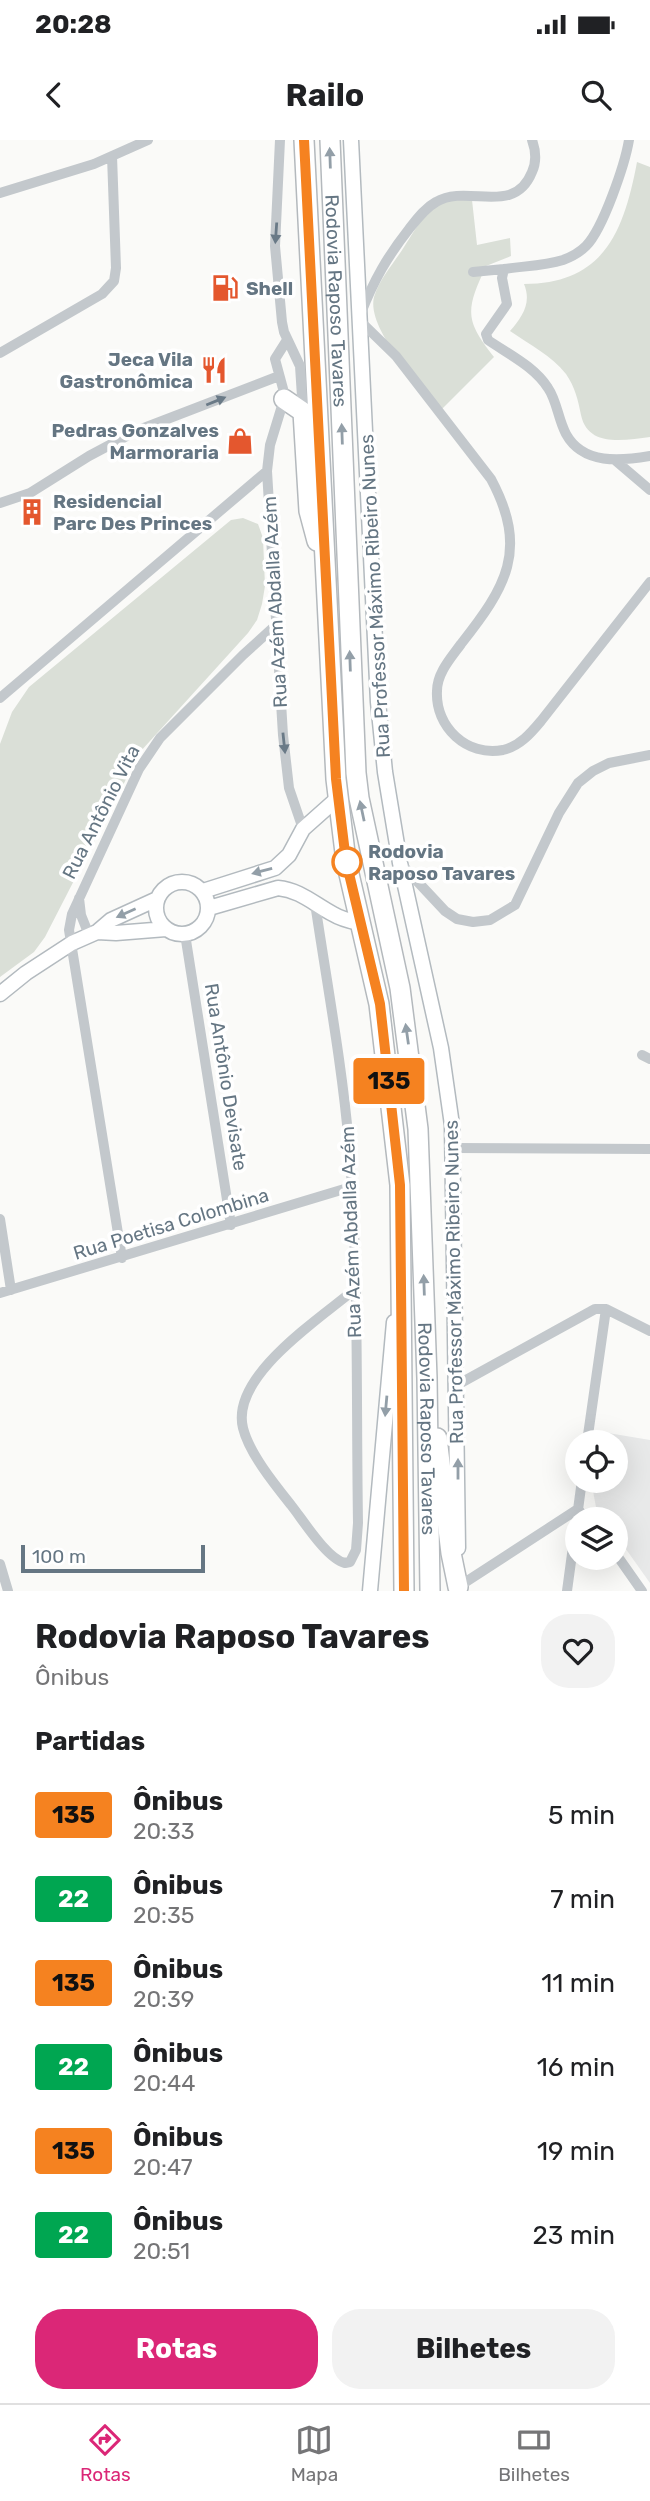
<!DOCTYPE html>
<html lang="pt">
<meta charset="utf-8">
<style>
:root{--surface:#fff;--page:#f2f2f2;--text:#202124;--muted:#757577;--line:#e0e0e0;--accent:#db2777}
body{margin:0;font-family:Rubik,sans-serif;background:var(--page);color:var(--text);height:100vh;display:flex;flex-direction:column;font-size:26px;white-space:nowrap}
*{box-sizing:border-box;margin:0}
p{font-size:23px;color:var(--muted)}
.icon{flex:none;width:38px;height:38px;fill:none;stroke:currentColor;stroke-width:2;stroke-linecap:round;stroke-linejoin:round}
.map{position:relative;height:1451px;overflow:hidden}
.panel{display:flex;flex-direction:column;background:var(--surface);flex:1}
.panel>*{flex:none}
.badge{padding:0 14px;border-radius:5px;font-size:24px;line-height:46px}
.tools{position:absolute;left:565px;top:1290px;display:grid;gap:14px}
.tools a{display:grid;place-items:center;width:63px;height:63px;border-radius:50%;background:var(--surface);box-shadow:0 7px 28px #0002;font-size:35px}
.scale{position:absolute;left:21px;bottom:18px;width:184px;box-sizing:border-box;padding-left:7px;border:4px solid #657683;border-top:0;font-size:19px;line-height:24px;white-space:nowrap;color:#657683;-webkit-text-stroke:5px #fff;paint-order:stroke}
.map>.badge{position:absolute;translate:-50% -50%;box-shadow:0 0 0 4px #fff}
h2{padding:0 35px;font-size:26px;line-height:63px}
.round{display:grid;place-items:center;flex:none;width:74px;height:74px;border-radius:28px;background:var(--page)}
.headline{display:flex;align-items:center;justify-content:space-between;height:119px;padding:0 35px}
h1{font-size:33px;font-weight:700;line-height:52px}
.cta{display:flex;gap:14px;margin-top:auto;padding:14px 35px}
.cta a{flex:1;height:80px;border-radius:28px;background:var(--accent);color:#fff;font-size:28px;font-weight:700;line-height:80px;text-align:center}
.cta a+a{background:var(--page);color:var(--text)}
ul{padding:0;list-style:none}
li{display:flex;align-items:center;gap:21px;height:84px;padding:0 35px}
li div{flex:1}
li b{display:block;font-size:26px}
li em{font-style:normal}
li .badge{min-width:77px;font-weight:700;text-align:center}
.status{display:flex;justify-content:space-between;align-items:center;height:49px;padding:0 35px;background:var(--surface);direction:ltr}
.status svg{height:19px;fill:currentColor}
header{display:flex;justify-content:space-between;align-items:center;height:91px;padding:0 35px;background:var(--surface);font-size:32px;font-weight:700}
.dock{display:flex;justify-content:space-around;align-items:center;height:98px;border-top:2px solid var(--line);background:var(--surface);font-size:19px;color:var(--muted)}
.dock a{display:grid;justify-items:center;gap:4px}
.dock .on{color:var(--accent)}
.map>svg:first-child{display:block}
</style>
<div class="status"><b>20:28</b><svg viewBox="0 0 49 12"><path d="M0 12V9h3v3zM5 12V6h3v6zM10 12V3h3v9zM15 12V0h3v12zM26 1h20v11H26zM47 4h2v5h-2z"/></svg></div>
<header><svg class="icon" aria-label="back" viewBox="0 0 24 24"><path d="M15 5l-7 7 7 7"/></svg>Railo<svg class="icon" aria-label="search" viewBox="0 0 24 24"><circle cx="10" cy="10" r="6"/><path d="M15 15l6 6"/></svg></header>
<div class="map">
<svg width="650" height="1451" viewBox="0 0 650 1451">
<rect width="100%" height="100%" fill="#fafaf8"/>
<path fill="#e8e9e9" d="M 602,1292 L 650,1300 L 650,1443 L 616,1395 L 616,1379 L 604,1379 L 596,1367 L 593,1351 L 594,1341 L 616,1340 L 616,1302 L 600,1302 Z"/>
<path fill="#dadfd7" d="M 637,22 L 650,27 L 650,297 C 625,300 588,308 581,275 C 578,260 575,247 566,234 C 551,215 530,205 510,191 C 522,177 532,163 524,144 C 604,144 624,91 637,22 Z
M 452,59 L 472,60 L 477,105 L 510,98 L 511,116 L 486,126 C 466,170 464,179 494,217 L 442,269 C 422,246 366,190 374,157 C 380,138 394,123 404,107 C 419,84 426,68 452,59 Z
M 243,378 L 258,384 L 263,398 L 265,446 L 262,464 L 257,480 L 248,493 L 140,612 L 45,797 L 34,812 L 0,837 L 0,604 L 12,572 L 29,547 L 231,380 Z"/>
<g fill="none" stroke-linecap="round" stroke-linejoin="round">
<defs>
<path id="secondary" d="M 351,0 L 378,562 L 385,632 L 400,723 L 441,908 L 452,985 L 458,1408
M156 768a26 26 0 1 1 52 0a26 26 0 1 1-52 0Z
M 203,751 L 275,728 L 289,715 L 303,689 L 339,657
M 209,768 L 278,748 C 300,750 314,764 333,774 C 341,779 350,781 359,783
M 97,792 L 116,793 L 166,789
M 0,854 L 26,833 L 72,803 L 97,792 L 111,780 L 157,759
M 370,1451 L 394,1182"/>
<g id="motorway">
<path d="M 304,0 L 336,639 L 346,721 L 379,864 L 400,1045 L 404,1451"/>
<path id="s1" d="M 330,0 L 356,633 L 359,658 L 400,848 L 418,989 L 427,1238 L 430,1451"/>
<path d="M 284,259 L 303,272 L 309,371 L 317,401"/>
<path d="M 437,1298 L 451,1413 L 458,1447"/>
</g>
</defs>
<use href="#secondary" stroke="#b3babf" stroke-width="17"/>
<use href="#motorway" stroke="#b4b9bd" stroke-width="22"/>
<path stroke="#c3c8cc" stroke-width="10" d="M 280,0 L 275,106 L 282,182 L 284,192 L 300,226 L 303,272
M 629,0 C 625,24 603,89 586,106 C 580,112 571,117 563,120 C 544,126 523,126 504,129 L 502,138 L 507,164 L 486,194 L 488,200 C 508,214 534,226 548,248 C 557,261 558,279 566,294 C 583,325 621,321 650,316
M 0,53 L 94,24 L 148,0
M 473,132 L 504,129
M 361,173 C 374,140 387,117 409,89 C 417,79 425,68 436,62 C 468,43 514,77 532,32 C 537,21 536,11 532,0
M 360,181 L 396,216 L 491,339 C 529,410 506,447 461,504 C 451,518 437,533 437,551 C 435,587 467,617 503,610 C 520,606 531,593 541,581 L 650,442
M 287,200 L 275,219 L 285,256 L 270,305 L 267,331 L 283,595 L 289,648 L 303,689
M 0,213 L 102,154 L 114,141 L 116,128 L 112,16
M 616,321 L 650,350
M 0,363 L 30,353 L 89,316 L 136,291 L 279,236
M 0,558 L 267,331
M 401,724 L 445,771 L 457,779 L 473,782 L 490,780 L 515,765 L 559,673 L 578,643 L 593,631 L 609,623 L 650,615
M 79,758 L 81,775 L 89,795
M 315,763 C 327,844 342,924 349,1005 C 359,1131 356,1257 358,1383 L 356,1410 L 350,1422 L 345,1423 C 327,1419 303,1380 291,1365 C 275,1345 249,1313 243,1288 C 230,1236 321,1178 355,1149
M 185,794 L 231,1085
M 642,915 L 650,919
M 454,1008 L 650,1009
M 0,1079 L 11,1150
M 122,1118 L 69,790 L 72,774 L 139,629 L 160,598 L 243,515 L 275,486
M 0,1153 L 351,1047
M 457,1245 L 595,1169 L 606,1169 L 650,1191
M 587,1302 L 606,1169
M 616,1414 L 642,1451
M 0,1424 L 8,1451
M 458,1447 L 578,1369 L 586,1379
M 567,1451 L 582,1340"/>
<use href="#secondary" stroke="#fff" stroke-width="14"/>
<use href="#motorway" stroke="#fff" stroke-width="19"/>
</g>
<defs><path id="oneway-solid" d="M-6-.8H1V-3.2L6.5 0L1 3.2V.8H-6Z" transform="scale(1.75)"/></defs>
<g fill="#939fa8">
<use href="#oneway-solid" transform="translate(330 18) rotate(-92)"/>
<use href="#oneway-solid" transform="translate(342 294) rotate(-92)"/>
<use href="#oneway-solid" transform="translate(350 521) rotate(-92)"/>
<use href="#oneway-solid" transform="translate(362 671) rotate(-102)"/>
<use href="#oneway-solid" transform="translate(262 731) rotate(165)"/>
<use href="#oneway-solid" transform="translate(126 773) rotate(156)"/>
<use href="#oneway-solid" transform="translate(407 894) rotate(-98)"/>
<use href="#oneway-solid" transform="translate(424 1145) rotate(-92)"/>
<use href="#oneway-solid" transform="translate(386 1266) rotate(95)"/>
<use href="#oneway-solid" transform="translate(458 1329) rotate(-90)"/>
</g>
<g fill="#6a7a87">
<use href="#oneway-solid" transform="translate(276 93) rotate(94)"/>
<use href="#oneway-solid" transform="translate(216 261) rotate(-22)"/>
<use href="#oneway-solid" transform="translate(284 603) rotate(84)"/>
</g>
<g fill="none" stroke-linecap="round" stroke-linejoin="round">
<defs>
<path id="line" d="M 304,0 L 336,639 L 346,721 L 380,864 L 400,1045 L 404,1451"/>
</defs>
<use href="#line" stroke="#fff" stroke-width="16"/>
<use href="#line" stroke="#f58220" stroke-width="10"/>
</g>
<defs>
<symbol id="fuel-bare" viewBox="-9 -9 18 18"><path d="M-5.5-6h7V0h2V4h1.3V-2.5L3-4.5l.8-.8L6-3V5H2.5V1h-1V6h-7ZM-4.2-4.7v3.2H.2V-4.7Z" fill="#e4572e" stroke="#fff" stroke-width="2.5" paint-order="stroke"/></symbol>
<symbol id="restaurant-bare" viewBox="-9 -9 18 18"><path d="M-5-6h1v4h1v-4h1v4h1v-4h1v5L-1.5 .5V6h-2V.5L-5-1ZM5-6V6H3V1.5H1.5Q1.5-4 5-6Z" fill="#e4572e" stroke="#fff" stroke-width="2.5" paint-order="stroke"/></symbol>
<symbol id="shop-bare" viewBox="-9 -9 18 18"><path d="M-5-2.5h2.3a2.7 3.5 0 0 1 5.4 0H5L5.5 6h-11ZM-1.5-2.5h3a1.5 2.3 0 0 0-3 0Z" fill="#e4572e" stroke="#fff" stroke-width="2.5" paint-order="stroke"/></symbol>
<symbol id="building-bare" viewBox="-9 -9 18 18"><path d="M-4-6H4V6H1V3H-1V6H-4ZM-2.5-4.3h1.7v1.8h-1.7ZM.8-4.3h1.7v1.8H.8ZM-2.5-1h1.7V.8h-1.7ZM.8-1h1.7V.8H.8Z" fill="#e4572e" stroke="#fff" stroke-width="2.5" paint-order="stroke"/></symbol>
</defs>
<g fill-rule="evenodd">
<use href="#fuel-bare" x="206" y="129" width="38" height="38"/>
<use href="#restaurant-bare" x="195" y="211" width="38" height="38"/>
<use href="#shop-bare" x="221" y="282" width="38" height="38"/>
<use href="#building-bare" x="13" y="353" width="38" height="38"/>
</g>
<circle fill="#fff" stroke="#f58220" stroke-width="3.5" cx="347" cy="722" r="14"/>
<g text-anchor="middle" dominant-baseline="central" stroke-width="7" stroke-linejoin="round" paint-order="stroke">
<g font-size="19" font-weight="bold" fill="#657683" stroke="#fff" text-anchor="start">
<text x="246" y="148">Shell</text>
<text x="193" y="219" text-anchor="end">Jeca Vila<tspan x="193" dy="22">Gastronômica</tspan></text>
<text x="219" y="290" text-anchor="end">Pedras Gonzalves<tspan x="219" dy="22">Marmoraria</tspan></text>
<text x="53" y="361">Residencial<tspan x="53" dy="22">Parc Des Princes</tspan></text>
</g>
<g font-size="19" fill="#657683" stroke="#fff">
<text stroke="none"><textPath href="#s1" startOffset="161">Rodovia Raposo Tavares</textPath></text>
<text transform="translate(375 456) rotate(-93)">Rua Professor Máximo Ribeiro Nunes</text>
<text transform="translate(275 462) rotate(-93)">Rua Azém Abdalla Azém</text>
<text transform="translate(101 672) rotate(-63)">Rua Antônio Vita</text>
<text transform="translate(226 937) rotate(81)">Rua Antônio Devisate</text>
<text transform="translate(171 1084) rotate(-17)">Rua Poetisa Colombina</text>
<text transform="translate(351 1092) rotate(-92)">Rua Azém Abdalla Azém</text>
<text transform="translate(454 1142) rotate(-91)">Rua Professor Máximo Ribeiro Nunes</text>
<text stroke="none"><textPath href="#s1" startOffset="1295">Rodovia Raposo Tavares</textPath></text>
</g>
<g font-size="19" font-weight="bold" fill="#657683" stroke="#fff" text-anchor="start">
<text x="368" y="711">Rodovia<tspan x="368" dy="22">Raposo Tavares</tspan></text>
</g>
</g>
</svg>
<div class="tools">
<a><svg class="icon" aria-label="locate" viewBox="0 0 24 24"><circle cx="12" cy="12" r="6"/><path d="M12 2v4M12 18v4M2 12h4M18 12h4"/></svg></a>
<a><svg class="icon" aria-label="layers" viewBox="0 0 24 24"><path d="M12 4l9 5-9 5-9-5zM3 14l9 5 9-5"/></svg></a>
</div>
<div class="scale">100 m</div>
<b class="badge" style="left:389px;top:941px;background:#f58220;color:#111">135</b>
</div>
<section class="panel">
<div class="headline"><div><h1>Rodovia Raposo Tavares</h1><p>Ônibus</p></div><a class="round"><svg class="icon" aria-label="heart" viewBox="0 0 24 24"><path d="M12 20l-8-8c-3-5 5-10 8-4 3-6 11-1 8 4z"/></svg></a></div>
<h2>Partidas</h2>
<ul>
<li><span class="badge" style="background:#f58220;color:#111">135</span><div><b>Ônibus</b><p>20:33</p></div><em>5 min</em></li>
<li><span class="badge" style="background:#00a651;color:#fff">22</span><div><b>Ônibus</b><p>20:35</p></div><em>7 min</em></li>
<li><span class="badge" style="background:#f58220;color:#111">135</span><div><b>Ônibus</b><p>20:39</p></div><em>11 min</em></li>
<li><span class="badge" style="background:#00a651;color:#fff">22</span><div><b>Ônibus</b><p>20:44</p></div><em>16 min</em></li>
<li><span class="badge" style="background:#f58220;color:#111">135</span><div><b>Ônibus</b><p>20:47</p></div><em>19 min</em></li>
<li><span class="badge" style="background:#00a651;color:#fff">22</span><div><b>Ônibus</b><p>20:51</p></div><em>23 min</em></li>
</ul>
<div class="cta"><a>Rotas</a><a>Bilhetes</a></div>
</section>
<nav class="dock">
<a class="on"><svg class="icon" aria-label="directions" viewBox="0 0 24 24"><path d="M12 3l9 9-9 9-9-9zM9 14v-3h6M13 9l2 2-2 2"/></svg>Rotas</a>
<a><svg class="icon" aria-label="map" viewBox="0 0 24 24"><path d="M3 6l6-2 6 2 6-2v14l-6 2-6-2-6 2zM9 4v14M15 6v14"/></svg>Mapa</a>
<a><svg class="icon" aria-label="tickets" viewBox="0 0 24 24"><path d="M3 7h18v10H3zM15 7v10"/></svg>Bilhetes</a>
</nav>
